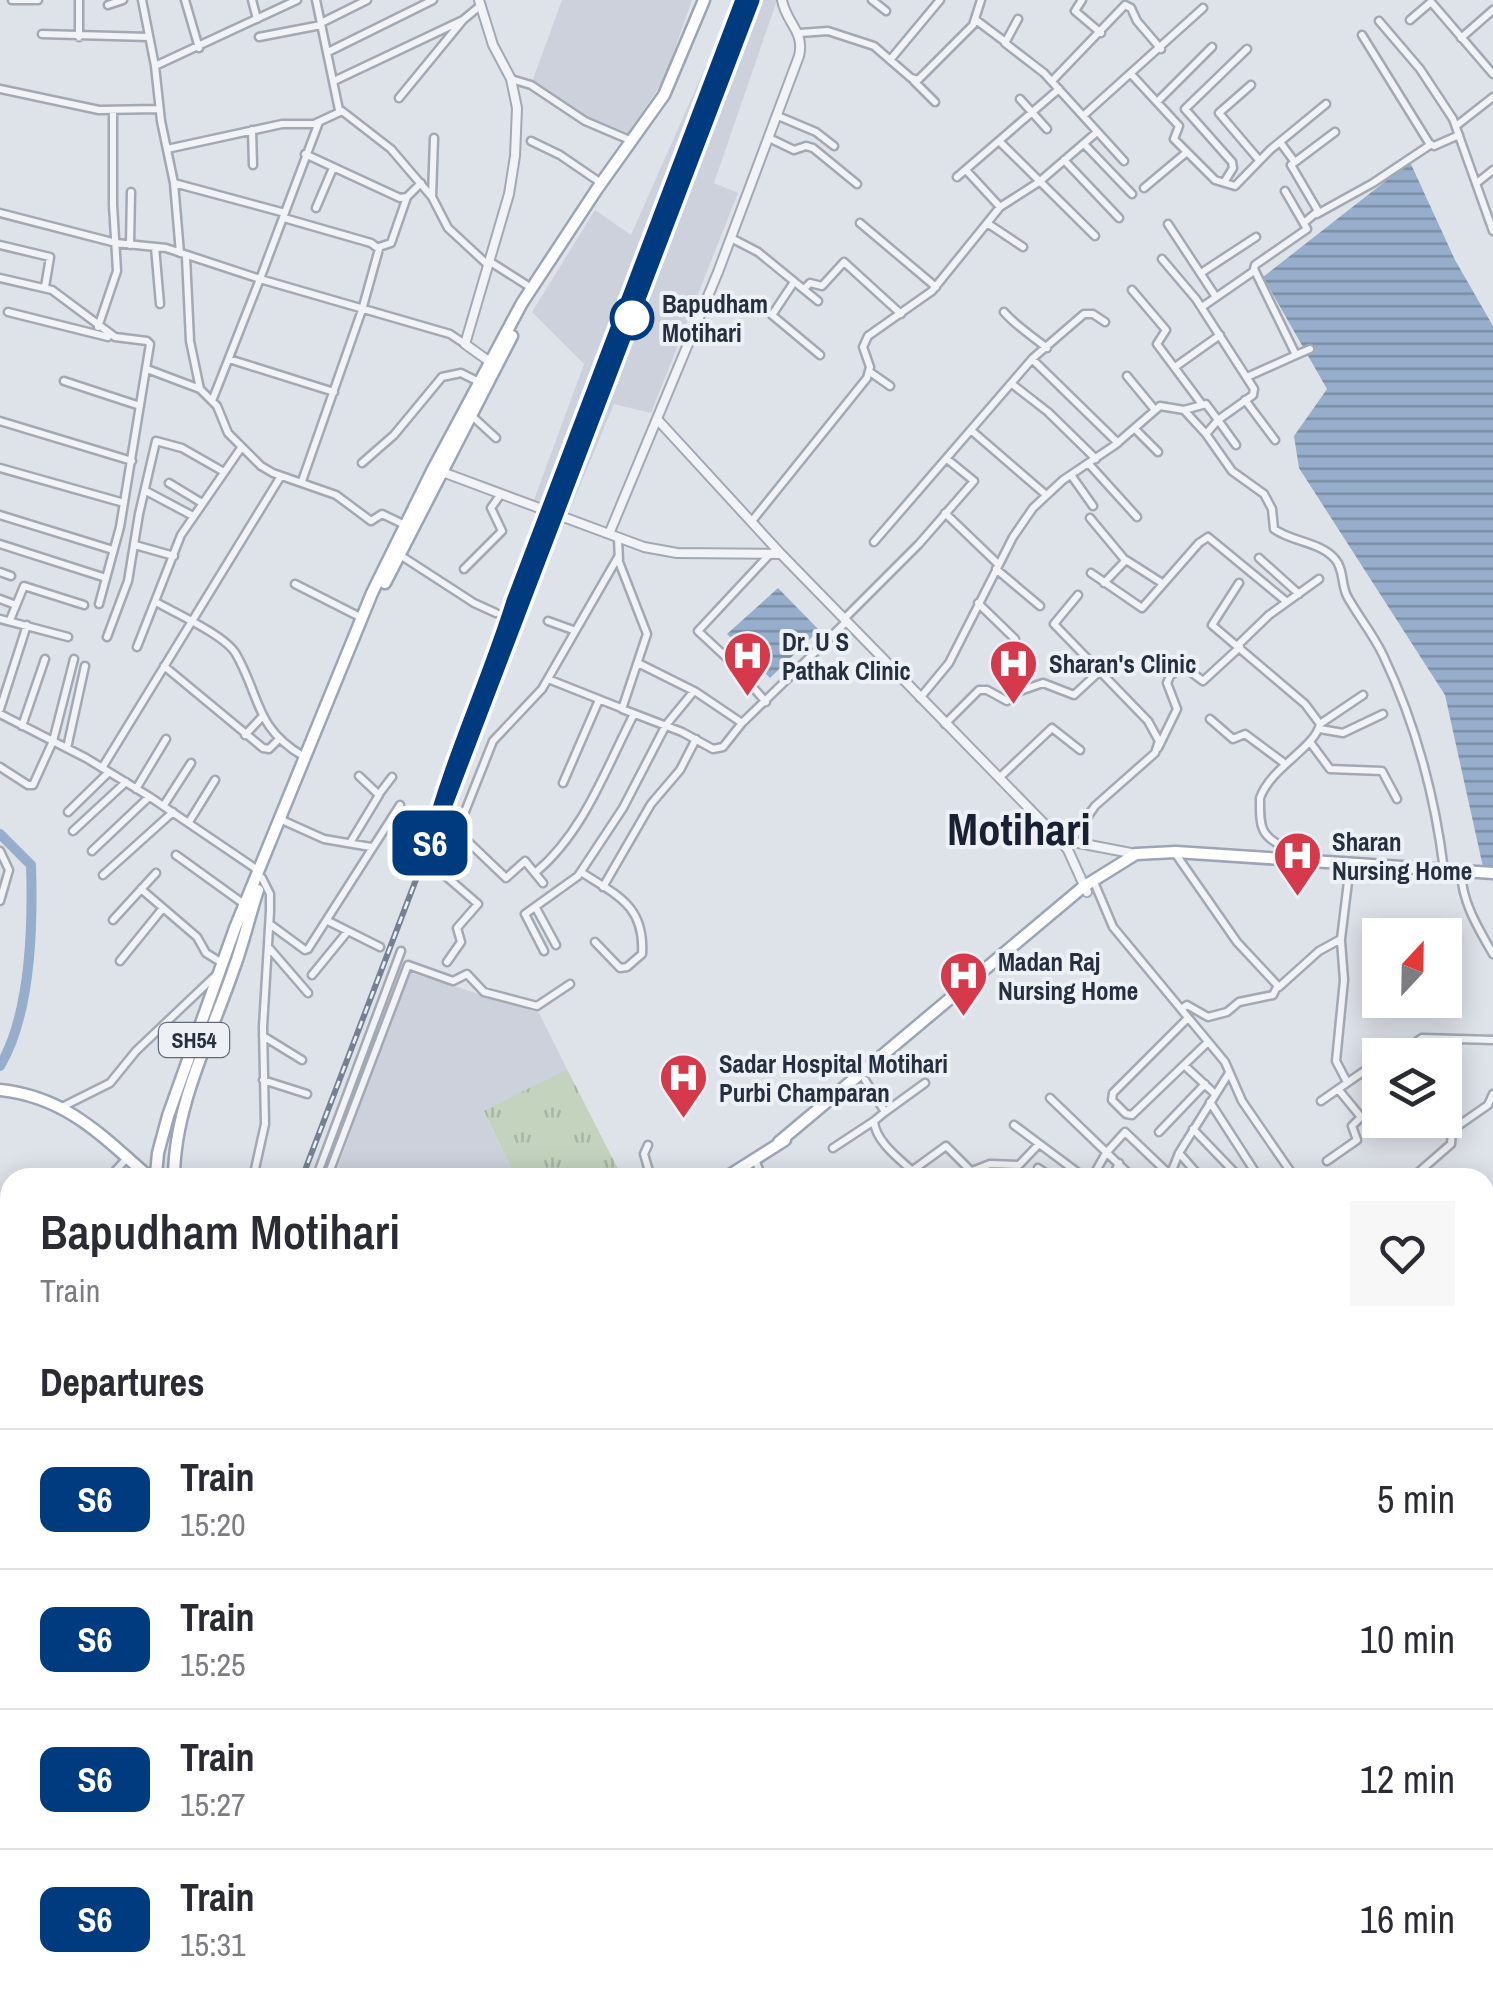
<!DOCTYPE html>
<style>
:root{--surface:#fff;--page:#f7f7f7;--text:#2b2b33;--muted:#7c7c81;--line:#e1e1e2}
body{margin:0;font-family:"Archivo Narrow",sans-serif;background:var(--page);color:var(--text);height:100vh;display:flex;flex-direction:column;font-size:38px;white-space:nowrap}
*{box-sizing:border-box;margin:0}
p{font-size:32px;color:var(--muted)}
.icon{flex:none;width:55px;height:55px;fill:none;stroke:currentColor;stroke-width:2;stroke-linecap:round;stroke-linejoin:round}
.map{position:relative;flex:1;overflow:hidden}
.side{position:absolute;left:0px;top:1168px;width:1495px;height:842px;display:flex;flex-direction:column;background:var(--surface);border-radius:30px 30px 0 0;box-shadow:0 5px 25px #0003}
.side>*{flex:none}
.badge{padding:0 20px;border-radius:15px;font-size:35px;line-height:65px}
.needle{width:65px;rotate:22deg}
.buttons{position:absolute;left:1362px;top:918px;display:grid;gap:20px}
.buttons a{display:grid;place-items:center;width:100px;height:100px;border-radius:0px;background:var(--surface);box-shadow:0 5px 25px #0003;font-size:50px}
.map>.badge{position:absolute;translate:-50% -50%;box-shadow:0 0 0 5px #fff}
h2{padding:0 40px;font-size:38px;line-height:90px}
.round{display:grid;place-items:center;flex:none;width:105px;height:105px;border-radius:0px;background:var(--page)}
.head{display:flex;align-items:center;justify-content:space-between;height:170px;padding:0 40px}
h1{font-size:48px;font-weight:600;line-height:75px}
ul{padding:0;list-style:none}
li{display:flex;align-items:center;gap:30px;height:140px;padding:0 40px;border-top:2px solid var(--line)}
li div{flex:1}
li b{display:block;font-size:38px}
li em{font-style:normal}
li .badge{min-width:110px;font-weight:700;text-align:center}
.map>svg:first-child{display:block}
</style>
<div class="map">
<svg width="1493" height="2008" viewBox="0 0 1493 2008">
<defs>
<pattern id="park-tufts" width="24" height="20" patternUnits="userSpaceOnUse" patternTransform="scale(2.5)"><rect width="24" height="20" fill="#c3d3be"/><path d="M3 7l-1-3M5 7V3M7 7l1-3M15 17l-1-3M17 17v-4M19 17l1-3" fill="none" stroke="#a7b5a4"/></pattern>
<pattern id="water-rules" width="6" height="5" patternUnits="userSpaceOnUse" patternTransform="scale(2.5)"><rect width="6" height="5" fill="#96aecb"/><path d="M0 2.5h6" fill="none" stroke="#7a8ea6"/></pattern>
</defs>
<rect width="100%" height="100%" fill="#dee2e9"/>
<path fill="#ccd1db" d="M 562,0 L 692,0 L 664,79 L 629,133 L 581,114 L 532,82 Z
M 735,0 L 777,0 L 714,183 L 738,193 L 651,413 L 614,404 L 569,512 L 534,500 L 584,364 L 532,312 L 595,210 L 631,235 Z
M 409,972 L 539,1013 L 567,1069 L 484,1112 L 515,1177 L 334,1178 Z"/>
<path fill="url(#park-tufts)" d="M 567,1069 L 622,1177 L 515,1177 L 484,1111 Z"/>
<path fill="url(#water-rules)" d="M 1410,162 L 1455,260 L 1493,326 L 1493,867 L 1483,867 L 1445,695 L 1299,468 L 1294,436 L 1327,389 L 1263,277 Z
M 778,588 L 819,630 L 770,678 L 727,634 Z
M 1493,1687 L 1493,2008 L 1210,2008 L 1220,2000 L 1485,2000 L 1485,1703 Z
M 446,2000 L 845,2000 L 865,2008 L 472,2008 Z"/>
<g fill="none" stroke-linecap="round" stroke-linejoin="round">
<path stroke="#96aecb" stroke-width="10" d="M 0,834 L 31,865 C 33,925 31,1014 0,1066"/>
<defs>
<path id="minor" d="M 12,0 L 38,0
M 79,0 L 79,37
M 142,0 L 155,66 L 161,121 L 174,183 L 180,253
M 185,0 L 199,48
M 252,0 L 257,19
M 316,0 L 339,110
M 872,0 L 886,11
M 1082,0 L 1075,11 L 1101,33
M 1431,2 L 1493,74
M 108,5 L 123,0
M 1018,19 L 1005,43 L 1044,73 L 1124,161
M 976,20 L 1004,41
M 1410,20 L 1431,2
M 1379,21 L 1420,69 L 1453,119 L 1493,231
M 321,23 L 367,0
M 800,33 L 828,31 L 874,46 L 911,78 L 918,80 L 973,25 L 981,0
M 42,34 L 149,37
M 1362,35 L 1429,143 L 1434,146 L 1459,135
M 259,37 L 321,25
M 1461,38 L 1493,10
M 328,52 L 433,0
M 890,60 L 940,0
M 155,66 L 297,0
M 1131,74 L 1179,126 L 1174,139 L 1215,180 L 1235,186 L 1270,150 L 1326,104
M 511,79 L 531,85 L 585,121 L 632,141
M 334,81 L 463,20
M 914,81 L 935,102
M 1052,81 L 1125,5 L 1131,8 L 1137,21 L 1161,49
M 1251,85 L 1219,113 L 1259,160
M 0,89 L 99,110 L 159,109
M 399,98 L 463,20 L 481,5
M 1020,99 L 1047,129
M 1157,102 L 1212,47
M 778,116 L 816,132 L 834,146
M 1083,116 L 1203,8
M 319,122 L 260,279 L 450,334 L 465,344
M 1456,126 L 1493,97
M 252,130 L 253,165
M 769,138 L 794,150 L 806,146 L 813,148 L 857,184
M 531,141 L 560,155 L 601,183
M 999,141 L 1095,236
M 1280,142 L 1294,161
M 1085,145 L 1132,194
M 167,149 L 282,124 L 314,124 L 342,111 L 391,149 L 432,197 L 448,228 L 488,265
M 305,154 L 400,198 L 407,197 L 421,183
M 1064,160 L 1119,218
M 966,170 L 1000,207
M 957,177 L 1059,89
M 1225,181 L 1233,168 L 1232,162 L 1185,109 L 1247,49
M 1478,182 L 1493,170
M 174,183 L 285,213
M 1144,188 L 1187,152
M 1285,191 L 1307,229 L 1255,265 L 1254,269 L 1296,355 L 1310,349
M 432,197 L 434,138
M 316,208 L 333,168
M 0,213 L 116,243 L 166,248 L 260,279 L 212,401
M 1317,214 L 1373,183 L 1430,145
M 284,218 L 371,243 L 379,249 L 362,310 L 302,481
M 1305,222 L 1318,211 L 1291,165 L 1335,132
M 860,223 L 936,287
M 987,223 L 1023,247
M 1168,224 L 1216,297
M 731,238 L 758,252 L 818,301
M 0,245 L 50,257 L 45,287
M 130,245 L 131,192
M 155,247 L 160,304
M 379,247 L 391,243 L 407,197
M 186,257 L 190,341 L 200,389
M 1162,259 L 1196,299 L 1254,389 L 1253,395 L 1218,420 L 1236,445
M 489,261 L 533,289
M 1201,273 L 1256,237
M 0,278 L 52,290 L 115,337 L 147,341 L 150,344 L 120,527 L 99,604
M 794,282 L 772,315 L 820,355
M 804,289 L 810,283 L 822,286 L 844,262 L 901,314
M 1132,290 L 1166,330 L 1157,344 L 1201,403
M 1202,307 L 1254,271
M 8,312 L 108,337
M 1004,312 C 1016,326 1031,335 1047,348
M 98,327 L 117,271 L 113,205 L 113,111
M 229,359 L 334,392
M 1032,359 L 1118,443
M 1175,367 L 1220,335
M 147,369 L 200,389 L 217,406 L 228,433 L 261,466 L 273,473 L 336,495 L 371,521 L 382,514 L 405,525
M 870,372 L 890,386
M 1127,376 L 1155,410
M 1247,377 L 1296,355
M 64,381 L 140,406
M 1012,384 L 1048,412 L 1096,459
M 1245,400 L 1275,440
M 1184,410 L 1206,434
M 471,415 L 496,438
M 0,421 L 132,461
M 1135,429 L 1158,452
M 972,431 L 1045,494
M 362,463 L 394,435 L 442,377 L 461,373 L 479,382
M 1089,464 L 1137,517
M 0,468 L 124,503
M 1071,475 L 1093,506
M 169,483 L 202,503
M 146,491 L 193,516
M 945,513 L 998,564
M 0,515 L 113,550
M 1090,518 L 1125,560
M 752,521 L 867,378 L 870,367 L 863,347 L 868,336 L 932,291 L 1000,207 L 1039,182 L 1097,132
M 618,538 L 619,562 L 647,634 L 622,709 L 682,732 L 713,749 L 723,747 L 742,723 L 847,621
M 874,542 L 1033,358 L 1084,314 L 1093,314 L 1105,322
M 0,544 L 106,578
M 135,545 L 174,556
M 400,555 L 474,603 L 496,613
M 1259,558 L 1299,594
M 464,569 L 502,531 L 491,508 L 501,494
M 996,569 L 1040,606
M 0,572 L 11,576
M 1091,573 L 1142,608 L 1199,543 L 1208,537 L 1287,602
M 1104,583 L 1126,560 L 1162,583
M 1239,583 L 1212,625 L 1305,704 L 1320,724 C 1315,748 1271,767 1260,798 C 1260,826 1259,836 1286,848 L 1291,861
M 295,584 L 362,618
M 0,599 L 16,605
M 156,602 C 175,613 225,635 236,654 C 261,698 255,728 303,756
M 978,603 L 1015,639
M 845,618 L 919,544 L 974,481 L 947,459
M 0,619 L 68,637
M 10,620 L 24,586 L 84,605
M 548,621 L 573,630
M 107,637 L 128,581 L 139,514 L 156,441 L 182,448 L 224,472
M 1238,645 L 1269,615 L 1319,579
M 137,647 L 181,535 L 241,448
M 640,664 L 696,692 L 742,723
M 164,666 L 263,748 L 269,749 L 278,740
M 548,679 L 621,708
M 920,698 L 949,663 L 1013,537 L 1033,508 L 1063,480 L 1115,445 L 1160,406 L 1184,410 L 1206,404 L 1218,420 L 1206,434 L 1232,471 L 1264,494 L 1272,509 L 1274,529 C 1292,542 1321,542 1335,559 C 1344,569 1341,584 1347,596 C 1358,616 1373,634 1383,655 C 1415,722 1435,797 1444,870
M 766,702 L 728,659 L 698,631 L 770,554
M 0,709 L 27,625
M 0,714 L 86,758 L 150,797 L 259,871
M 1210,719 L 1233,739 L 1245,734 L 1284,763
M 945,724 L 979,690 L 987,690 L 1007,701 L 1020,691 L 1043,683 L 1074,695 L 1101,670
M 1320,724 L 1363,695
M 22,726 L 45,659
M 1320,729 L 1343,733 L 1383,714
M 245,735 L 262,717
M 1310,742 L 1330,769 L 1382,771 L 1397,799
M 67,748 L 85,666
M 1158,748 L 1177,709 L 1167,683 L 1170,676 L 1183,666 L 1203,681 L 1240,647
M 0,767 L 28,785 L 33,785 L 53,741 L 74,659
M 102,768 L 281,476
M 999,778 L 1052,728 L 1080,750
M 563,783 L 599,700
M 136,789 L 166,739
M 379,794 L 392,777
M 164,805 L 191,763
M 68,812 L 109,772
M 284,821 L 324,839 L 371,847
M 189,822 L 215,780
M 73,831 L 126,782
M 458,832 L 506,878 L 525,861 L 543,883
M 1070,842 L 1095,806 L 1155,753 L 1159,741 L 1148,721 L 1054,624 L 1078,595
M 350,843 L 379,795 L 359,776
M 92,851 L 149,797
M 1175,853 L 1237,942 L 1279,987 L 1319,951 L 1341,939 L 1350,865
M 176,855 L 244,904
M 536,872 C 584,832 606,768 634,714
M 581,872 C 616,895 645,905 642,954 L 627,967 L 620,968 L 595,942
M 1461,872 C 1462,902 1478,928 1493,954
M 103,875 L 173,812
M 1094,882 L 1113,927 L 1225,1062 L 1242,1101 L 1295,1178
M 603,887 L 651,804 L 680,770 L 696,739
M 141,889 L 197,937 L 206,953 L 222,963
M 0,901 L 9,870 L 0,851
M 536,908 L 556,945
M 113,920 L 156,873
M 328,921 L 380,947
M 271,925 L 305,950 L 308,949 L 400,805
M 1341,941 L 1344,980 L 1336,1061 L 1347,1082
M 270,949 L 308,993
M 544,951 L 525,914 L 578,876 L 623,808 L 666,725 L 694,691
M 120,961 L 163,908
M 447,962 L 461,942 L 457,928 L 478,904 L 441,872 L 493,741 L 542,689 L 618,557
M 312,975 L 348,931
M 1181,1009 L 1187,1005 L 1208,1017 L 1227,1012 L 1239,1002 L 1273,995 L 1277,987
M 1188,1018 L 1113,1093 L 1112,1100 L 1126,1114 L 1132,1115 L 1208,1042
M 263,1036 L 302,1060
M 1397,1055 L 1422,1038 L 1493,1040
M 1184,1065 L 1215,1094
M 263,1080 L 307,1094
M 865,1080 L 885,1112 L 874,1121 C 875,1143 905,1163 920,1178
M 1050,1098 L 1133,1178
M 1321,1101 L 1380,1060
M 1210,1102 L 1259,1178
M 62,1107 L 110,1083 L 136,1051 L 215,976
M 885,1112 L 925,1083
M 1441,1120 L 1452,1131
M 1014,1125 L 1085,1178
M 1193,1129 L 1240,1178
M 1159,1132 L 1205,1084
M 648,1145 L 644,1154 L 651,1178
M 833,1148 L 874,1121
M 1179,1153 L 1201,1178
M 755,1159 L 762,1178
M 1327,1161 L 1357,1140 L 1352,1126 L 1361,1117 L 1338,1089
M 1038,1168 L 1053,1178
M 913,1170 L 946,1146 L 978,1178
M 972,1171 L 990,1164 L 1019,1165 L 1039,1144
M 109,1178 L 127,1158
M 253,1178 L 265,1124 L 263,1027 L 270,911 L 270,894 L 262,878
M 316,1178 L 401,951
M 327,1178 L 408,965 L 453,981 L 467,974 L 484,992 L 537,1006 L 570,984
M 1092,1178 L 1106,1153 L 1125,1132 L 1170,1175
M 1112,1178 L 1119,1163
M 1169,1178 L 1179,1153 L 1229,1073
M 1412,1178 L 1451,1144 L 1452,1130 L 1488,1105 L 1493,1094
M 1485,1225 L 1493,1224
M 1485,1245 L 1493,1245
M 1485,1342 L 1493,1341
M 1485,1362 L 1493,1361
M 1485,1393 L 1493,1393
M 1485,1434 L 1493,1434
M 1485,1479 L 1490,1464
M 0,1485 L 10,1497
M 1485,1528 L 1493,1514
M 0,1536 L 10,1550
M 1485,1591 L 1493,1595
M 0,1601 L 10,1583
M 0,1644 L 10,1650
M 1485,1652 L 1493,1635
M 0,1682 L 10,1675
M 0,1740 L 10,1748
M 0,1813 L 10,1822
M 0,1873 L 10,1869
M 55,2000 L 58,2002
M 104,2000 L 114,2008
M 137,2000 L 150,2008
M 211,2000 L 218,2008
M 394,2000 L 415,2008
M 987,2000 L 988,2008
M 1165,2000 L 1168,2008
M 0,2003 L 10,1977
M 243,2008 L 266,2000
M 296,2008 L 300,2000"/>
<path id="tertiary" d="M 479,0 L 493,45 L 511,79 L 517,108 L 515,156 L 509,194 L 465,344 L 490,362
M 657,419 L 781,554
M 437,470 L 644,547 L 677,553 L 781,554 L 1058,838 L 1068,850 L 1087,892
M 609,534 L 718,272 L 799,56 C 805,31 786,23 782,0
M 1063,840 L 1136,854"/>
<path id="primary" d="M 385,583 L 512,336
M 0,1090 C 66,1097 101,1135 148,1176
M 779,1142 L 1083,887 L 1136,854 L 1176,852 L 1493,873
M 156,1174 L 158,1153 L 168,1116 L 235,928 L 372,593 L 433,469 L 522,303 L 597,189 L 664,95 L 704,0
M 174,1178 C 174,1107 210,1038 233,971 C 243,945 249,917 258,890
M 725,1178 L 785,1140
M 0,1430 L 10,1409
M 5,1444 L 9,1423"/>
</defs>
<use href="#minor" stroke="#a3a9b3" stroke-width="11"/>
<use href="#tertiary" stroke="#a3a9b3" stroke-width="12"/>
<use href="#primary" stroke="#9ca5b5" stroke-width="15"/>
<use href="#minor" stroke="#f1f3f7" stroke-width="6"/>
<use href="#tertiary" stroke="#f1f3f7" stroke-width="8"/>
<path stroke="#fff" stroke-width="9" d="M 0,1453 L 5,1444"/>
<use href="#primary" stroke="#fff" stroke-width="10"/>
<defs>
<path id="rail" d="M 302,1178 L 752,0
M 0,1972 L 10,1945"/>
</defs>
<use href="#rail" stroke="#768093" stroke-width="6"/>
<use href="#rail" stroke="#edf1f6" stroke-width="2.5" stroke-dasharray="8" stroke-linecap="butt"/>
</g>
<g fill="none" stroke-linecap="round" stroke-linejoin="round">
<defs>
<path id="line" d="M 743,0 L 514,601 C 489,682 451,761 430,844 L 752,0"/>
</defs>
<use href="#line" stroke="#fff" stroke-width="22"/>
<use href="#line" stroke="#003b80" stroke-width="15"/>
</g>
<defs>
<symbol id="hospital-pin" viewBox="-11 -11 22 30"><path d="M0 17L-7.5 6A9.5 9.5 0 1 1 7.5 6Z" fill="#d7394c" stroke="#edf1f6"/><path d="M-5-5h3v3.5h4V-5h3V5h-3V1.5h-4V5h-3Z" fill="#fff"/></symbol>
</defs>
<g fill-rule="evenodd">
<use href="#hospital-pin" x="720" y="628" width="55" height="75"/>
<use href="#hospital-pin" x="986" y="636" width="55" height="75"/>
<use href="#hospital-pin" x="1270" y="828" width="55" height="75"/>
<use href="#hospital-pin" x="936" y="948" width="55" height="75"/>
<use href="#hospital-pin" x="656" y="1050" width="55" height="75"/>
</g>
<circle fill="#fff" stroke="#003b80" stroke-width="5" cx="632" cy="318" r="20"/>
<g text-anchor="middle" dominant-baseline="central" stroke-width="8" stroke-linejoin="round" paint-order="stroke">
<rect fill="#edf1f6" stroke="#626977" stroke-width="2.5" x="159" y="1023" width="70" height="34" rx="8"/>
<g font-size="22" font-weight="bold" fill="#262f40">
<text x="194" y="1040">SH54</text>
</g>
<g font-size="25" font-weight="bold" fill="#262f40" stroke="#edf1f6" text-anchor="start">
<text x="662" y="304">Bapudham<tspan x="662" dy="29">Motihari</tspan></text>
</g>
<g font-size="25" font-weight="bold" fill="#262f40" stroke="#edf1f6" text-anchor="start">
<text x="782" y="642">Dr. U S<tspan x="782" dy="29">Pathak Clinic</tspan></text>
<text x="1049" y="664">Sharan's Clinic</text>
<text x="1332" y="842">Sharan<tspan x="1332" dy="29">Nursing Home</tspan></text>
<text x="998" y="962">Madan Raj<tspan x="998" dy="29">Nursing Home</tspan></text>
<text x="719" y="1064">Sadar Hospital Motihari<tspan x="719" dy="29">Purbi Champaran</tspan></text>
</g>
<g font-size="45" font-weight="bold" fill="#182031" stroke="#edf1f6">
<text x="1019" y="828">Motihari</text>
</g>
</g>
</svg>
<div class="buttons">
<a><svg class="needle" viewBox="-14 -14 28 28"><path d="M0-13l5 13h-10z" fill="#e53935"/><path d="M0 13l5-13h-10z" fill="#7c7c81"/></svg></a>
<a><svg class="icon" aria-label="layers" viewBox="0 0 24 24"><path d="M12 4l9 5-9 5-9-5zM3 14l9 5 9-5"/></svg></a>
</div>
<b class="badge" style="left:430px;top:843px;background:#003b80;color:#fff">S6</b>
<section class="side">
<div class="head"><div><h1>Bapudham Motihari</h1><p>Train</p></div><a class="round"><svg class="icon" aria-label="heart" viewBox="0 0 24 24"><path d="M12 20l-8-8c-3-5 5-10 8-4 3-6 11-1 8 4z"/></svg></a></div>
<h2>Departures</h2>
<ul>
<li><span class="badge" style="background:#003b80;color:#fff">S6</span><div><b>Train</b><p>15:20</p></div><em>5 min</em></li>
<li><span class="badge" style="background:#003b80;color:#fff">S6</span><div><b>Train</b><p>15:25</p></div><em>10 min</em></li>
<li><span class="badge" style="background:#003b80;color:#fff">S6</span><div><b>Train</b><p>15:27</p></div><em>12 min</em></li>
<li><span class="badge" style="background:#003b80;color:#fff">S6</span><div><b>Train</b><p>15:31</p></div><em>16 min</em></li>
</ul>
</section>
</div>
